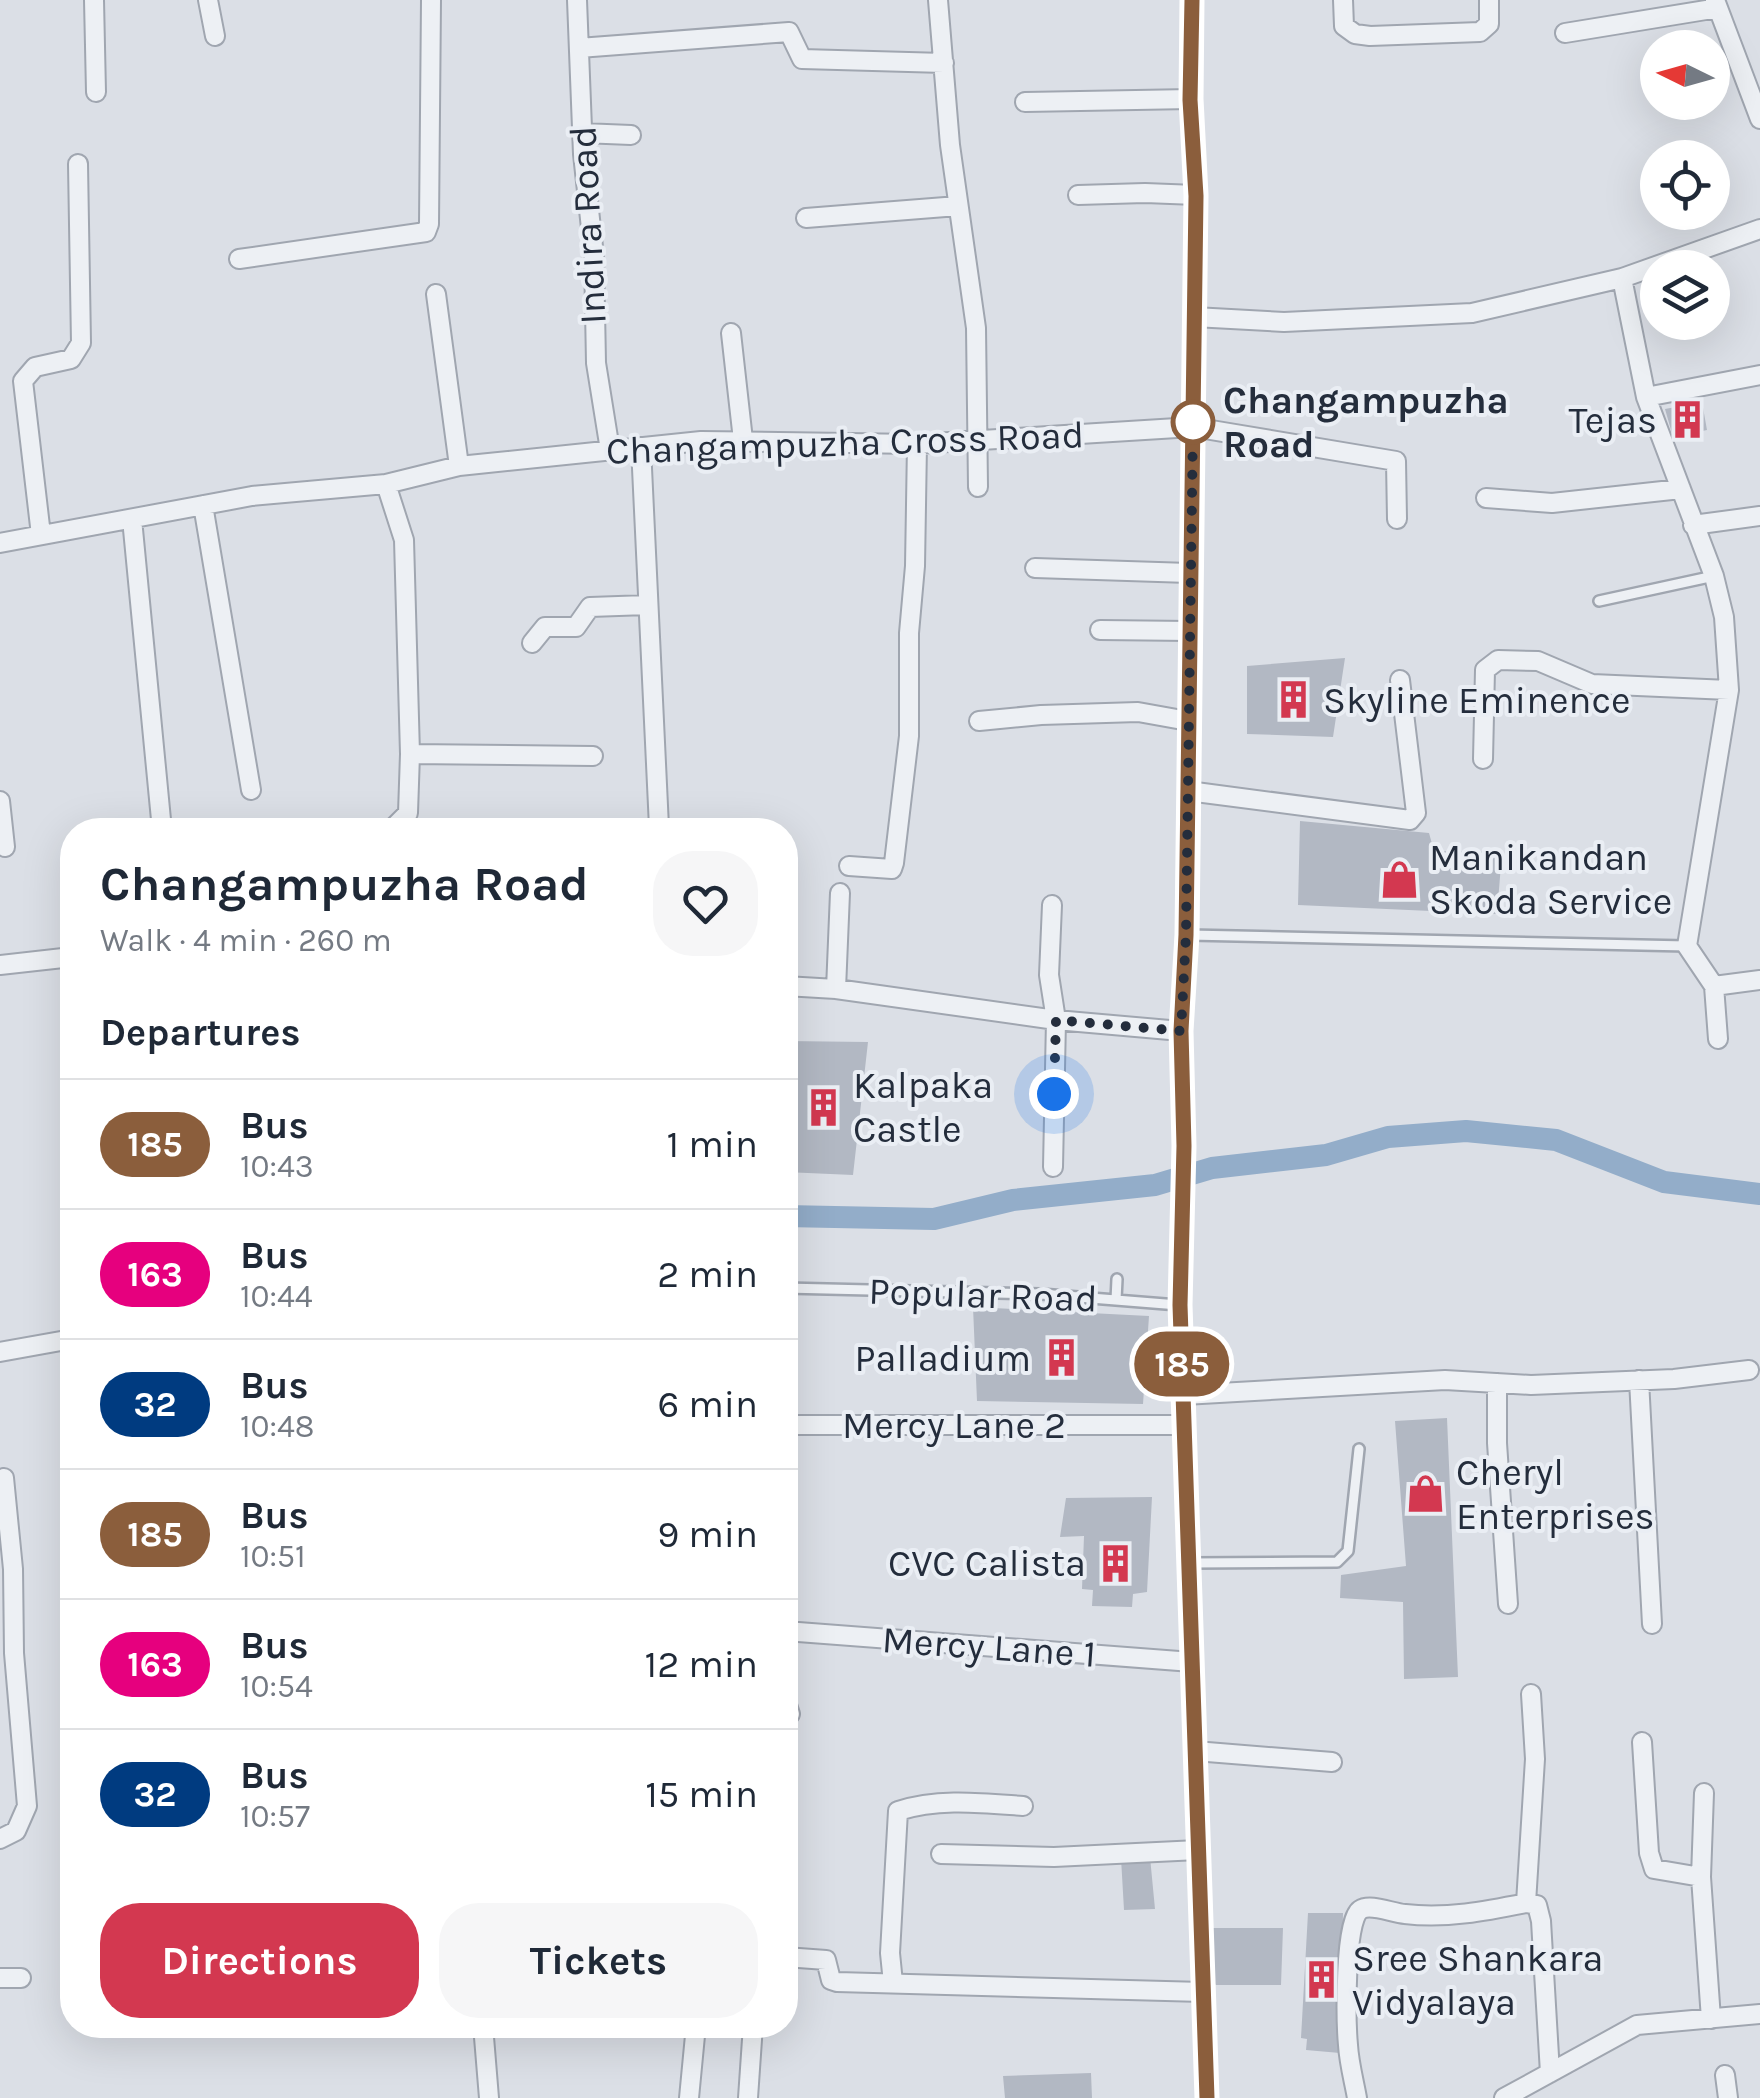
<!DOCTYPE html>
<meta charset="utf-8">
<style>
:root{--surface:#fff;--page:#f6f6f7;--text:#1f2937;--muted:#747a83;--line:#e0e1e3;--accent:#d33850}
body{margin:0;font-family:Karla,sans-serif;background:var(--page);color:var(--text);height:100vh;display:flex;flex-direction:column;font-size:38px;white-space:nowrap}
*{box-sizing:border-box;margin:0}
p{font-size:32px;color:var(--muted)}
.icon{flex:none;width:55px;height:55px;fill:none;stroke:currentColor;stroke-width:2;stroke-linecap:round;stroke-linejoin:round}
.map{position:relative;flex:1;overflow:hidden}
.panel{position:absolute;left:60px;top:818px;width:738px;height:1220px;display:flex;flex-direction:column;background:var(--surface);border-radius:40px;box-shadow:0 10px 40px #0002}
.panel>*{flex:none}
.badge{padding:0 20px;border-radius:32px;font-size:35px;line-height:65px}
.needle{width:65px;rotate:275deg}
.buttons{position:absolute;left:1640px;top:30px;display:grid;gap:20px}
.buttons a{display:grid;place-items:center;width:90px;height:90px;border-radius:50%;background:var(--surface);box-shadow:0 10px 40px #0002;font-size:50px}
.you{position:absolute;width:50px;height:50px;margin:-25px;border:8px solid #fff;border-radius:50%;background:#1a73e8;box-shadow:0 0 0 15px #1a73e833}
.map>.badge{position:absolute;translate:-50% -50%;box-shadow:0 0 0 5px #fff}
h2{padding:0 40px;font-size:38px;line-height:90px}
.round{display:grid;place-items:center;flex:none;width:105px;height:105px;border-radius:40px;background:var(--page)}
.headline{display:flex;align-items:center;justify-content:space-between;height:170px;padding:0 40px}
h1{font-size:48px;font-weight:700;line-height:75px}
.primary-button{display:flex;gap:20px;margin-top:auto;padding:20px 40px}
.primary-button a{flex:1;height:115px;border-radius:40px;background:var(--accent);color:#fff;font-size:40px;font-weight:700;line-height:115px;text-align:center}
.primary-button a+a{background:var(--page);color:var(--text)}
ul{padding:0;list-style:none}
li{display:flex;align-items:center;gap:30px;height:130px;padding:0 40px;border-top:2px solid var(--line)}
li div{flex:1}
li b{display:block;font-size:38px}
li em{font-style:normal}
li .badge{min-width:110px;font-weight:700;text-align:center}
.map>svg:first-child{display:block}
</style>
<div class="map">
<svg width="1760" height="2098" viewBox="0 0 1760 2098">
<rect width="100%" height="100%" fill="#dbdfe6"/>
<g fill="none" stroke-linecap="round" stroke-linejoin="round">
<path stroke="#93adc9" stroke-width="22" d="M 785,1216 L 934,1219 L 1013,1200 L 1155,1185 L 1212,1168 L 1326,1155 L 1388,1137 L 1466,1131 L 1556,1140 L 1664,1182 L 1760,1194"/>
</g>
<path fill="#b2b8c3" d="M 1702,402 L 1707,430 L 1673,437 L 1665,409 Z
M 1345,658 L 1333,737 L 1247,734 L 1247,666 Z
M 1300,821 L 1429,833 L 1434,851 L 1502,852 L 1497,914 L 1298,905 Z
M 785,1041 L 868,1042 L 853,1175 L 785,1172 Z
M 973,1307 L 1149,1316 L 1143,1404 L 977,1401 Z
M 1447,1418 L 1458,1677 L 1404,1679 L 1403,1602 L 1340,1598 L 1341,1575 L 1406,1566 L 1395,1421 Z
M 1152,1497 L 1147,1592 L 1133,1594 L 1132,1607 L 1092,1606 L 1093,1590 L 1082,1589 L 1084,1536 L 1060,1537 L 1066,1498 Z
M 1150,1857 L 1155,1909 L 1124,1910 L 1121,1858 Z
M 1308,1913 L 1343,1913 L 1340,2053 L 1306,2050 L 1307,2039 L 1301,2038 Z
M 1213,1928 L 1283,1928 L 1281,1985 L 1216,1985 L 1209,1979 Z
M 1091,2073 L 1092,2098 L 1005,2098 L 1003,2076 Z"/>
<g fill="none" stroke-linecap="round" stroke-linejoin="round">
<defs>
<path id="service" d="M 1599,601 L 1714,576
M 1189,935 L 1687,946
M 785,1288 L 1041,1294 L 1178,1305
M 1116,1300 L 1117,1279
M 1191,1563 L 1337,1562 L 1348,1551 L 1359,1449"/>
<path id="minor" d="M 94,0 L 96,92
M 208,0 L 215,36
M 577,0 L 583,154 L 594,256 L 596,363 L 610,450
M 938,0 L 950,145 L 976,328 L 978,487
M 1343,0 L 1344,26 L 1355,34 L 1370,36 L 1480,32 L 1489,24 L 1489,0
M 1715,0 L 1760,119
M 1565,33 L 1718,8
M 579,48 L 789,32 L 802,59 L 944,63
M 1025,102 L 1191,99
M 582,133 L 631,135
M 1078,195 L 1145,193 L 1196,195
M 806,218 L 958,206
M 239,259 L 426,232 L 429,224 L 431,0
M 1622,278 L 1646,397 L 1714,576 L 1724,617 L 1729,690 L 1687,946 L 1714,986 L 1760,980
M 436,294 L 459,466
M 1194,317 L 1284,322 L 1472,313 L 1622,278 L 1760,229
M 731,333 L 743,440
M 1646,397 L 1760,375
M 641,447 L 659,827
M 386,484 L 404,540 L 410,754 L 408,813 L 391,830
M 1486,498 L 1552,503 L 1681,489
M 203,505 L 251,790
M 132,519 L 162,830
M 1693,525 L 1760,516
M 41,535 L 23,381 L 35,367 L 71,359 L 81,343 L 78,164
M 0,543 L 252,496 L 386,484 L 459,466 L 701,441 L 917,444 L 1193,427 L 1396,461 L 1397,519
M 1035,568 L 1189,573
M 1100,630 L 1189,631
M 532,643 L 545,627 L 576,627 L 590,607 L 647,605
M 979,721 L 1041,715 L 1138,712 L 1188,721
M 410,754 L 593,756
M 1483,759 L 1485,670 L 1498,660 L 1538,661 L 1592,684 L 1729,690
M 1188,791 L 1410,820 L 1416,813 L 1400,680
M 0,801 L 5,847
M 849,866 L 892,869 L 894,863 L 909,736 L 909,633 L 915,566 L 917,444
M 1052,905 L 1049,975 L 1056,1020 L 1053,1167
M 0,965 L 72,957
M 785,986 L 836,989 L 1056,1020 L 1181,1031
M 1714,986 L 1718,1039
M 836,989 L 840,893
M 0,1352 L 72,1339
M 1639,1380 L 1652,1624
M 1497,1383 L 1497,1443 L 1508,1604
M 1184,1395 L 1445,1380 L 1531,1385 L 1674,1379 L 1749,1370
M 785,1425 L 1183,1425
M 785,1631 L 1192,1662
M 785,1699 L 790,1714
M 1642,1742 L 1649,1853 L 1654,1869 L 1701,1877
M 1195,1751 L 1332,1762
M 1704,1793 L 1701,1877 L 1711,2019
M 0,1839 L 16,1831 L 27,1806 L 14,1653 L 13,1569 L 4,1478
M 941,1854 L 1054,1857 L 1198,1850
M 1526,1903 L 1535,1759 L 1531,1694
M 785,1957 L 826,1960 L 831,1980 L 837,1982 L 1203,1992
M 0,1978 L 21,1978
M 893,1983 L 890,1953 L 898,1811 C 939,1798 981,1803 1023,1806
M 483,2025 L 489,2098
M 1725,2075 L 1728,2098
M 689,2098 L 696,2025
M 748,2098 L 753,2025
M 1357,2098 C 1354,2081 1349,2063 1348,2045 C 1346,2023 1344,1921 1360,1910 C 1370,1903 1392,1913 1405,1914 C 1446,1919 1486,1911 1526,1903 L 1537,1905 L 1541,1921 L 1550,2073
M 1504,2098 L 1637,2025 L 1760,2014"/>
</defs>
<use href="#service" stroke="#a0a6b0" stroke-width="14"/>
<use href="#minor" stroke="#a0a6b0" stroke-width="22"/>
<use href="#service" stroke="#edf0f4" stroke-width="9"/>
<use href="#minor" stroke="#edf0f4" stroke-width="18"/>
<path stroke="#fff" stroke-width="25" d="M 1192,0 L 1191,99 L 1196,195 L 1187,935 L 1181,1031 L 1184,1146 L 1180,1305 L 1207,2098"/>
</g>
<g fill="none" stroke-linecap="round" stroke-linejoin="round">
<defs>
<path id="line" d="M 1192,0 L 1190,100 L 1196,196 L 1186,935 L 1181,1031 L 1184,1146 L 1180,1305 L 1207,2098"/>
</defs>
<use href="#line" stroke="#fff" stroke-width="22"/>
<use href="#line" stroke="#8b5e3c" stroke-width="15"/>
<path stroke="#242d3c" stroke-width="10" stroke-dasharray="0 18" d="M 1054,1094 L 1056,1020 L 1181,1031 L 1186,935 L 1193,422"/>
</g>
<defs>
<symbol id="building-bare" viewBox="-9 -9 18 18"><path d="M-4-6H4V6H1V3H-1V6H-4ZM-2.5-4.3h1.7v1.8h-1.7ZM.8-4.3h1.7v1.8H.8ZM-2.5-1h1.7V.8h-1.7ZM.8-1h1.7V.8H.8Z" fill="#d33850" stroke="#eaeef4" stroke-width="2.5" paint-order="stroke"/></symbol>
<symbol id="shop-bare" viewBox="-9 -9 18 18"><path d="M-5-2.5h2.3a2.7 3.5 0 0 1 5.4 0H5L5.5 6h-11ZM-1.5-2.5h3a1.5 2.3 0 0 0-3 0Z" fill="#d33850" stroke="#eaeef4" stroke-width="2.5" paint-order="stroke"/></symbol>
</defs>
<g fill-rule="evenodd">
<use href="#building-bare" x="1660" y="392" width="55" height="55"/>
<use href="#building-bare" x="1266" y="672" width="55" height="55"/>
<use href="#shop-bare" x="1372" y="852" width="55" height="55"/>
<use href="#building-bare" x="796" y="1080" width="55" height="55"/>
<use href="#building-bare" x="1034" y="1330" width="55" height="55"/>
<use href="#shop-bare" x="1398" y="1466" width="55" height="55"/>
<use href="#building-bare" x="1088" y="1536" width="55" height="55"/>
<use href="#building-bare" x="1294" y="1952" width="55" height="55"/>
</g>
<circle fill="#fff" stroke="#8b5e3c" stroke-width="5" cx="1193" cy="422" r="20"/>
<g text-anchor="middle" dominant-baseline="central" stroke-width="8" stroke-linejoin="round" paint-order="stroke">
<g font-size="38" fill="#242d3c" stroke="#eaeef4">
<text transform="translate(588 225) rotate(-93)">Indira Road</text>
<text transform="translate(845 443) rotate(-2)">Changampuzha Cross Road</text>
<text transform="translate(983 1295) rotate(2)">Popular Road</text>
<text x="954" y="1425">Mercy Lane 2</text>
<text transform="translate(989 1647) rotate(4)">Mercy Lane 1</text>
</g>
<g font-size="38" font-weight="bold" fill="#242d3c" stroke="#eaeef4" text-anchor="start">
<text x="1223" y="400">Changampuzha<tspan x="1223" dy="44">Road</tspan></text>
</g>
<g font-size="38" fill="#242d3c" stroke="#eaeef4" text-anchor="start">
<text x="1657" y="420" text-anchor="end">Tejas</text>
<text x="1323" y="700">Skyline Eminence</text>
<text x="1429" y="857">Manikandan<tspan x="1429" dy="44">Skoda Service</tspan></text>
<text x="853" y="1085">Kalpaka<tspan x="853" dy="44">Castle</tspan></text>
<text x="1031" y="1358" text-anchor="end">Palladium</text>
<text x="1456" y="1472">Cheryl<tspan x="1456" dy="44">Enterprises</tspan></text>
<text x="1086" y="1563" text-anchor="end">CVC Calista</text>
<text x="1352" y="1958">Sree Shankara<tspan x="1352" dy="44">Vidyalaya</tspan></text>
</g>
</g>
</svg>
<div class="buttons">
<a><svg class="needle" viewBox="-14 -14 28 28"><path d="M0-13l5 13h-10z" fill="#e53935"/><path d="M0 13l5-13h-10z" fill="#747a83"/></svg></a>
<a><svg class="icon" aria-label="locate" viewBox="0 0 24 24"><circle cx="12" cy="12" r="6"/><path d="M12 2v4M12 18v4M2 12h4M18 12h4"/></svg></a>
<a><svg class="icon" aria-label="layers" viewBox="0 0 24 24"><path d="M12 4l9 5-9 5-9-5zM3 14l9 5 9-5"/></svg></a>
</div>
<div class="you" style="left:1054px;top:1094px"></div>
<b class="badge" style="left:1182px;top:1364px;background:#8b5e3c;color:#fff">185</b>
<section class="panel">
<div class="headline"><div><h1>Changampuzha Road</h1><p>Walk · 4 min · 260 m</p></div><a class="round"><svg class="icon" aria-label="heart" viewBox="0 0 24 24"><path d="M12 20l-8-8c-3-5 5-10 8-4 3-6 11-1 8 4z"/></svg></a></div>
<h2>Departures</h2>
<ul>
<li><span class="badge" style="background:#8b5e3c;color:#fff">185</span><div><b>Bus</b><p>10:43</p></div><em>1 min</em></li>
<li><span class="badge" style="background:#e6007e;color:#fff">163</span><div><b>Bus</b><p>10:44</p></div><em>2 min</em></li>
<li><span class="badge" style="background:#003b80;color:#fff">32</span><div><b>Bus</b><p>10:48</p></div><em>6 min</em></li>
<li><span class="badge" style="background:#8b5e3c;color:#fff">185</span><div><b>Bus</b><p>10:51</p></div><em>9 min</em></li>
<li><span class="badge" style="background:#e6007e;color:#fff">163</span><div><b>Bus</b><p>10:54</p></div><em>12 min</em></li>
<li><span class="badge" style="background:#003b80;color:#fff">32</span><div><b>Bus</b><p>10:57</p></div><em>15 min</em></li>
</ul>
<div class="primary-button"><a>Directions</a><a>Tickets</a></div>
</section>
</div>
